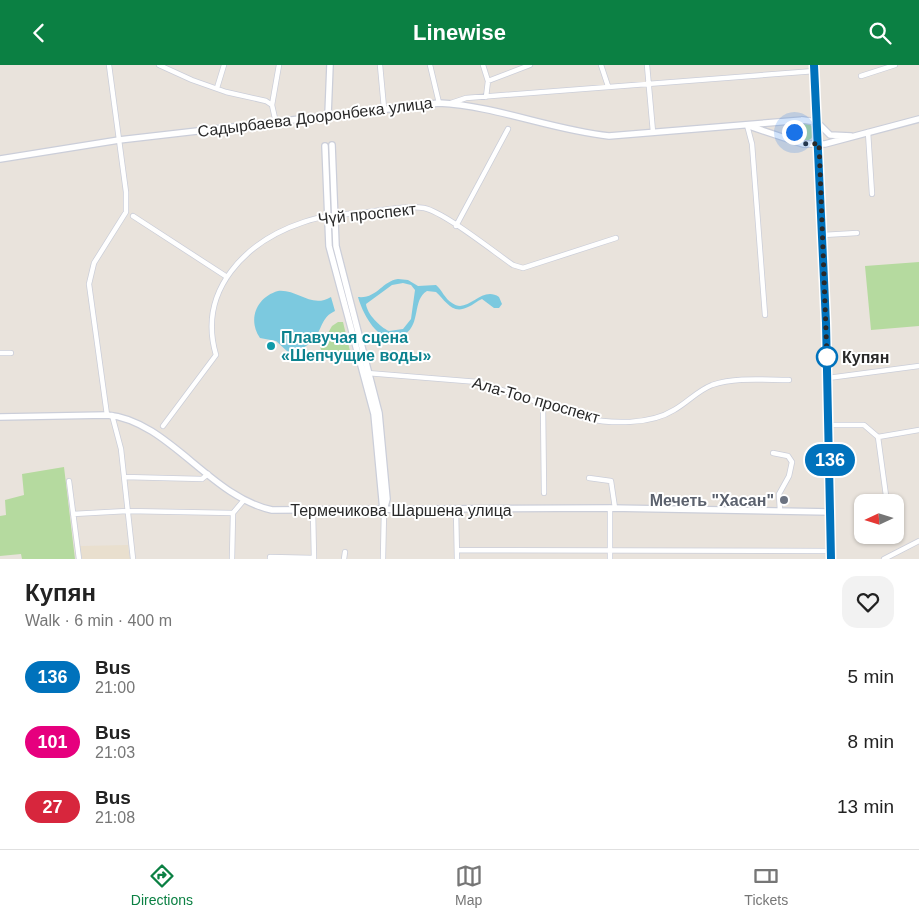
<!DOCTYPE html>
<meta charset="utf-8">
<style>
:root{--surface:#fff;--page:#f2f2f2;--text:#222;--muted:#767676;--line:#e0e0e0;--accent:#0b8043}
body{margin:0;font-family:Arial,sans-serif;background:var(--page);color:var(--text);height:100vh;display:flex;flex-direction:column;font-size:19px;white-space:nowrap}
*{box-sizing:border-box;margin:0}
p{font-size:16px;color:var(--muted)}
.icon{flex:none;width:28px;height:28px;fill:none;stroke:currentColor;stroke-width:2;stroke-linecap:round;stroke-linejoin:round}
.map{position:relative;height:494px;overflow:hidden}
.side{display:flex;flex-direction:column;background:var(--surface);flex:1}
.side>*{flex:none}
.badge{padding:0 10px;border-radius:16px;font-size:18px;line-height:32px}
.needle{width:32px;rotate:266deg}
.fabs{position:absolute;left:854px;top:429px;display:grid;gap:10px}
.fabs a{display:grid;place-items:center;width:50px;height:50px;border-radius:10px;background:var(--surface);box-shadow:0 1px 4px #0004;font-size:25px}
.you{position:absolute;width:25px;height:25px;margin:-12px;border:4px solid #fff;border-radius:50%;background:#1a73e8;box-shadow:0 0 0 8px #1a73e833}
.map>.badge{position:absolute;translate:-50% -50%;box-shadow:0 0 0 2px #fff}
.round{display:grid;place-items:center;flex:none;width:52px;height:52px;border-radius:15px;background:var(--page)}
.headline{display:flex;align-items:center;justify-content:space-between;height:85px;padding:0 25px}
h1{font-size:24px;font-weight:600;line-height:38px}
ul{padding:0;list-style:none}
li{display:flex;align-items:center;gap:15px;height:65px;padding:0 25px}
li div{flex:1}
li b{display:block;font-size:19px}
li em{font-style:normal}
li .badge{min-width:55px;font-weight:700;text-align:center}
header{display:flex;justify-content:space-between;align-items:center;height:65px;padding:0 25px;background:var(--accent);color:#fff;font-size:22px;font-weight:600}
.tab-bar{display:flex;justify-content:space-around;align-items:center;height:70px;border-top:1px solid var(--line);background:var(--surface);font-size:14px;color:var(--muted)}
.tab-bar a{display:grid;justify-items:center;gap:2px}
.tab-bar .current{color:var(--accent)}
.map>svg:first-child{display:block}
</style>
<header><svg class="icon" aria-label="back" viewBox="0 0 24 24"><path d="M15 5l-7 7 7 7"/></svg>Linewise<svg class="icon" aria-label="search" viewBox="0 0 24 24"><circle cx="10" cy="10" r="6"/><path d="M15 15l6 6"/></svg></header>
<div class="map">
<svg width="919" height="494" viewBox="0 0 919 494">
<rect width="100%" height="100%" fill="#e9e3dc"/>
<path fill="#e9dfce" d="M 128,480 L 130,494 L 82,494 L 80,481 Z"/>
<path fill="#b5da9f" d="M796 67a9 9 0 1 1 18 0a9 9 0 1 1-18 0Z
M 919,197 L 919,261 L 871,265 L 865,201 Z
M 338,257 L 343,257 L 350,286 L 344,294 L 335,295 L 323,289 L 320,282 L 332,261 Z
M 64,402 L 75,494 L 22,494 L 21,489 L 0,491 L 0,451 L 6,450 L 5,435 L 24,430 L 22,409 Z"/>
<path fill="#7cc9df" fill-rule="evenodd" d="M 398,214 L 408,215 L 418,221 L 436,220 C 442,225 445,234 452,238 C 468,250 481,220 499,232 L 502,239 L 499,243 L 494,243 L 482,234 C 477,236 473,240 468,242 C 452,250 446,236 436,227 L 427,226 C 412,235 421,259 405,269 C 381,285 363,250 358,232 C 377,234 382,216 398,214 ZM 403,218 L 411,220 L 415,225 L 411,254 L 403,264 L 389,266 C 380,262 367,249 366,239 L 392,220 Z
M 278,226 C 298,224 311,244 331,232 L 335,246 C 314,255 327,281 288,287 L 276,276 L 260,273 C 247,254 257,232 278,226 Z"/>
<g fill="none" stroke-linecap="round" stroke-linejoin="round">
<defs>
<path id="street" d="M 159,0 L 192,15 L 226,27 L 266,36 L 272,40 L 276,58
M 380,0 L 384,43
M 430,0 L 439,38
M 483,0 L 488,16 L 486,32
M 601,0 L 608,21
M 647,0 L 653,67
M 861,11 L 895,0
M 488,16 L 530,0
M 217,23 L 224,0
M 451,38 L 466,33 L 815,6
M 272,40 L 279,0
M 747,60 L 752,79 L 765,250
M 868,67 L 872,129
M 133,151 L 227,212
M 456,161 L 508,64
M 823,170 L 857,168
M 0,288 L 11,288
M 367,308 L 478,317 L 584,353 C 611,359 650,360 674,345 C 688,337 697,326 712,320 C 736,312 764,315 789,315
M 828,313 L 919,301
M 543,339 L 544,428
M 107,350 L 89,219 L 94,198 L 126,147 L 126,127 L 109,0
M 112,350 L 121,384 L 133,494
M 829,360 L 864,360 L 878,372
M 163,361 L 216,290 C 197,225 246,176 304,157 C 324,150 347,149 368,147 C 385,145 407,140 424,143 C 444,147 494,187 513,200 L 523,203 L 616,173
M 773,388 L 788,391 L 792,397 L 789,411 L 779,429 L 780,446
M 124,412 L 202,414 L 208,409
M 589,413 L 611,416 L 615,443
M 69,416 L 79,494
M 887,438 L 878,372 L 919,365
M 456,445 L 457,494
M 313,446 L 314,494
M 73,449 L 127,446 L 233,448 L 244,435
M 457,485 L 831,486
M 232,494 L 233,448
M 270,494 L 270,492 L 314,493
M 344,494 L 345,487
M 383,494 L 384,445
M 610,494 L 610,443
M 884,494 L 919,476"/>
<path id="secondary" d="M 814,0 L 827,292 L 831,494
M 328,50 L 330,0
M 749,61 L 803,79 L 825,79 L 919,54
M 799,76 L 795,72 L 795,63 L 802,55
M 332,80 L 336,181 L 379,348 L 387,434 L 384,445
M 325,81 L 329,181 L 374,349 L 383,445
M 0,94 L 119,75 L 439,38 C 497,41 551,65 609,71 L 803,55 L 817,57 L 830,70 L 851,71
M 0,352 L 107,350 C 168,355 210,432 272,445 L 610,443 L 831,447"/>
</defs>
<use href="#street" stroke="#cbced9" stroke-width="6"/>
<use href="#secondary" stroke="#cbced9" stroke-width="8"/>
<use href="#street" stroke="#fff" stroke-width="4.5"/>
<use href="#secondary" stroke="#fff" stroke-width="5.5"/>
</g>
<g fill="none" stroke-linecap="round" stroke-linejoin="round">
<defs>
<path id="line" d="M 814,0 L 826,258 L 831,494"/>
</defs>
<use href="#line" stroke="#fff" stroke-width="11"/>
<use href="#line" stroke="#0072bc" stroke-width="8"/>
<path stroke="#292929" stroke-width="5" stroke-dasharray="0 9" d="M 794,67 C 796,80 808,80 819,78 L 827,292"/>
</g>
<circle fill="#0f9aa8" stroke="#fff" stroke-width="2" cx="271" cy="281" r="5"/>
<circle fill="#fff" stroke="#0072bc" stroke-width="2.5" cx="827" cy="292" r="10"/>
<circle fill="#6b7280" stroke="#fff" stroke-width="2" cx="784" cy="435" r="5"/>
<g text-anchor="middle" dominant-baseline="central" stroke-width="4" stroke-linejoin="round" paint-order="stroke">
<g font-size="16" fill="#292929" stroke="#fff">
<text transform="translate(315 52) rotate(-7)">Садырбаева Дооронбека улица</text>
<text transform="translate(367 149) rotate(-6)">Чүй проспект</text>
<text transform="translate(536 335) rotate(16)">Ала-Тоо проспект</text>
<text x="401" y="445">Термечикова Шаршена улица</text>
</g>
<g font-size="16" font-weight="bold" fill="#0d838f" stroke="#fff" text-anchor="start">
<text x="281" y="272">Плавучая сцена<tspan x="281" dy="18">«Шепчущие воды»</tspan></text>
</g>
<g font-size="16" font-weight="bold" fill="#292929" stroke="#fff" text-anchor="start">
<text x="842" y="292">Купян</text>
</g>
<g font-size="16" font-weight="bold" fill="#5b616d" stroke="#fff" text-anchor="end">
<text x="774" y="435">Мечеть "Хасан"</text>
</g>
</g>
</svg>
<div class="fabs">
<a><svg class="needle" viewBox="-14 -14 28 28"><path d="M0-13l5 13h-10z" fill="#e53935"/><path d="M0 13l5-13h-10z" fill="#767676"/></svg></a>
</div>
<div class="you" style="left:794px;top:67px"></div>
<b class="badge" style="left:830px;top:395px;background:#0072bc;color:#fff">136</b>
</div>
<section class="side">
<div class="headline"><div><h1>Купян</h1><p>Walk · 6 min · 400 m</p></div><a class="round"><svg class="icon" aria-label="heart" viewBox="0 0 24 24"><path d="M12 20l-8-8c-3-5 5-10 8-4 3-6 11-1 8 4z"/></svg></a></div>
<ul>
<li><span class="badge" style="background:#0072bc;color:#fff">136</span><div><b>Bus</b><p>21:00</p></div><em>5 min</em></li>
<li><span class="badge" style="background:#e6007e;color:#fff">101</span><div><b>Bus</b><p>21:03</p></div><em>8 min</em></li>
<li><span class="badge" style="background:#d7263d;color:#fff">27</span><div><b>Bus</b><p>21:08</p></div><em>13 min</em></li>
</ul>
</section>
<nav class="tab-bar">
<a class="current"><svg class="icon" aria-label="directions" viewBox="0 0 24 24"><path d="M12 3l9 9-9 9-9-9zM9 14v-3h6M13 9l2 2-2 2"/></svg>Directions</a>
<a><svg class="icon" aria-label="map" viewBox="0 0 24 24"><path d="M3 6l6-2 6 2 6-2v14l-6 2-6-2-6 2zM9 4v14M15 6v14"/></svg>Map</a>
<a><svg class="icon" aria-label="tickets" viewBox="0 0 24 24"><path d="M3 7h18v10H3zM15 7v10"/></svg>Tickets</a>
</nav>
